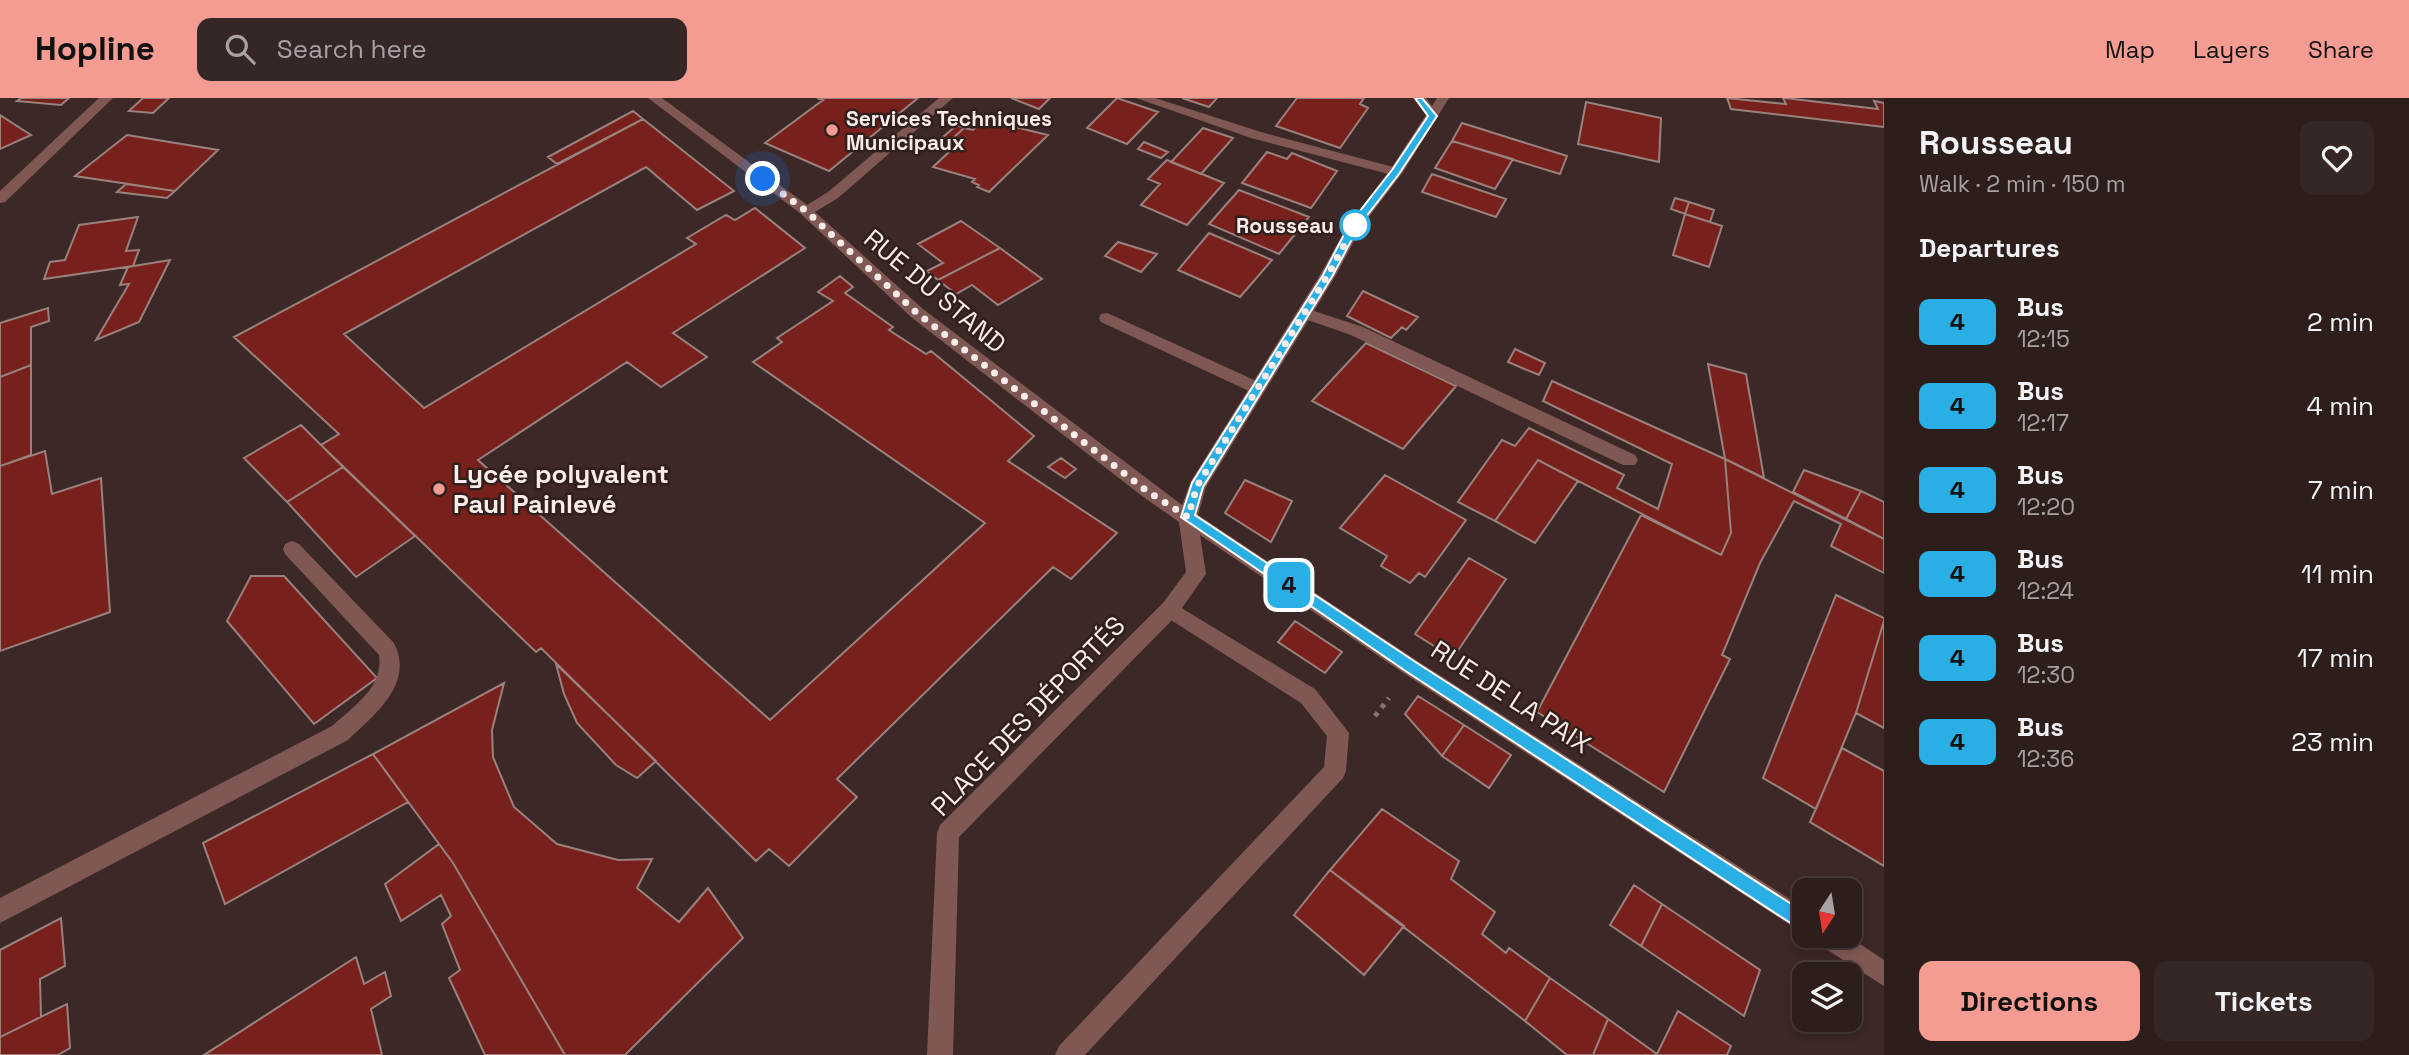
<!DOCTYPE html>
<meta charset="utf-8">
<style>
:root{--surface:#2d1e1c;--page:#352725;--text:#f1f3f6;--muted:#a7a2a3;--line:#483c3b;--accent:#f59c92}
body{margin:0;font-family:"Space Grotesk",sans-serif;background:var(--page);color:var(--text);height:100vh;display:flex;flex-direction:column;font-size:26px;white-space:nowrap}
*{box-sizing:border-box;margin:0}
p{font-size:23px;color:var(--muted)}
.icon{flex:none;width:38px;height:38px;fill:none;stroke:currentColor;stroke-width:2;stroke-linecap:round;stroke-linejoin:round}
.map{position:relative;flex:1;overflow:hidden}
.drawer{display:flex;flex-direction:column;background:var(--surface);width:525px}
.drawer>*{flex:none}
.badge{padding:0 14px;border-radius:10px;font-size:24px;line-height:46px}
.needle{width:46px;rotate:192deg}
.tools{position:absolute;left:1792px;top:780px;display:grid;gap:14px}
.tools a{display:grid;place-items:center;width:70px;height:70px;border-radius:14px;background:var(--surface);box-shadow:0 4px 10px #0003,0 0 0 2px var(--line);font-size:35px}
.you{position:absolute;width:35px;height:35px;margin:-18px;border:5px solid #fff;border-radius:50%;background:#1a73e8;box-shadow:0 0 0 10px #1a73e833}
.map>.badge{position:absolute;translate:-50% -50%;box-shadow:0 0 0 4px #fff}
h2{padding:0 35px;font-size:26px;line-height:63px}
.round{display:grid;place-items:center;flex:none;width:74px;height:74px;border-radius:14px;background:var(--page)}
.head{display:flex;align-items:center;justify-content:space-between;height:119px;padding:0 35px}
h1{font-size:33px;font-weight:600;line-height:52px}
.button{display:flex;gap:14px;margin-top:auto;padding:14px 35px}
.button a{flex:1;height:80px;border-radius:14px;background:var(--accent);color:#111;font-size:28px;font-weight:600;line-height:80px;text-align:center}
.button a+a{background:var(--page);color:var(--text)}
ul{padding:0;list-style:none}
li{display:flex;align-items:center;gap:21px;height:84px;padding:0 35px}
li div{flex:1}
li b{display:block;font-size:26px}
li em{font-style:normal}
li .badge{min-width:77px;font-weight:700;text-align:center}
header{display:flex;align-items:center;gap:42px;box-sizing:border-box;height:98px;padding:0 35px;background:var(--accent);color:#111}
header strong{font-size:33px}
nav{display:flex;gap:38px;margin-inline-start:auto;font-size:24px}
.search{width:490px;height:63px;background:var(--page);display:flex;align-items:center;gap:18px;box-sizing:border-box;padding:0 24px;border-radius:14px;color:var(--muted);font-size:26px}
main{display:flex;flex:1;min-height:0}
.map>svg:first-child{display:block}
</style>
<header>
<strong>Hopline</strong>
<div class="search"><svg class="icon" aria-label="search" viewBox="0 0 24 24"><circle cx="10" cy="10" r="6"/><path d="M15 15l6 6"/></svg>Search here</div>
<nav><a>Map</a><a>Layers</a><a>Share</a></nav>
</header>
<main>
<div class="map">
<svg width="1884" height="957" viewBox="0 0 1884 957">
<rect width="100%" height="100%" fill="#3c2826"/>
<path fill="#78211c" stroke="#99817e" stroke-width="2" d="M 21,0 L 69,0 L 61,7 L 17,3 Z
M 143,0 L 169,0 L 153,15 L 129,13 Z
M 817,0 L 918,0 L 829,73 L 765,45 L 823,2 Z
M 1011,0 L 1050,0 L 1039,11 Z
M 1117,0 L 1158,14 L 1127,46 L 1087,30 Z
M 1182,0 L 1217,0 L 1209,9 Z
M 1297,0 L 1364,0 L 1360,6 L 1368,10 L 1340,50 L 1276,28 Z
M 1727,0 L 1786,6 L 1783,0 L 1785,0 L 1878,11 L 1874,3 L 1884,5 L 1884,29 L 1731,11 Z
M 1586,4 L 1661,20 L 1659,64 L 1578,46 Z
M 633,13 L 643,21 L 557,66 L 548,59 Z
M 990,16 L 1010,24 L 1007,27 L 1048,37 L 989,94 L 977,89 L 979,87 L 972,84 L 975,81 L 933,69 L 951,52 L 943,49 L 964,30 L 973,32 Z
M 0,17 L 31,37 L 0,51 Z
M 643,21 L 734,93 L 697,112 L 646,69 L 344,236 L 424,310 L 696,146 L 687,140 L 726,117 L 735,122 L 755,110 L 805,150 L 673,235 L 707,259 L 661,289 L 627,264 L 478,362 L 770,622 L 985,425 L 753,264 L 782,244 L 777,240 L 833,203 L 818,194 L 840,178 L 853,189 L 845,195 L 893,229 L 889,232 L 926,256 L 931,253 L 1034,338 L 1008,363 L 1117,435 L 1071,481 L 1053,469 L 837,681 L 857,699 L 789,768 L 769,751 L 756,763 L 541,550 L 536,554 L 321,347 L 339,336 L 234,239 Z
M 1462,25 L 1567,58 L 1560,76 L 1452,43 Z
M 957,27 L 964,30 L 943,49 L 935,46 Z
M 1203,30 L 1233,40 L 1201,76 L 1171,64 Z
M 127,37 L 218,52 L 175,93 L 75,78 Z
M 1452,43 L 1513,61 L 1495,91 L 1435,70 Z
M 1144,44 L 1168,54 L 1161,60 L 1138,51 Z
M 1267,54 L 1287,61 L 1292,55 L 1337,73 L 1311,110 L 1242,85 Z
M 1167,62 L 1224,85 L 1187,127 L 1141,107 L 1160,86 L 1148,81 Z
M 1432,76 L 1506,101 L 1496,119 L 1422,94 Z
M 126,86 L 175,93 L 167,100 L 117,94 Z
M 1239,92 L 1309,119 L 1279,156 L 1209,126 Z
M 1675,100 L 1689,104 L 1685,116 L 1671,111 Z
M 1689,104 L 1714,112 L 1710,124 L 1685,116 Z
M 1685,116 L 1722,128 L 1709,169 L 1673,157 Z
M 138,119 L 126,153 L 139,152 L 133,168 L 44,181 L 50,164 L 65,162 L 79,127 Z
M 961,123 L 1000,150 L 938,182 L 927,173 L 943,165 L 918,146 Z
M 1209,135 L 1272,162 L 1240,199 L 1178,172 Z
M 1118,144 L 1157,156 L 1141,174 L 1105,158 Z
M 1000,150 L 1042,181 L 998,207 L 972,187 L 956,196 L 938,182 Z
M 170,162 L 139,224 L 96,242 L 129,186 L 120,187 L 128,169 Z
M 1363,193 L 1418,219 L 1406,232 L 1402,229 L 1391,240 L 1347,218 Z
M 48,210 L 49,223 L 31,229 L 31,267 L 0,279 L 0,225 Z
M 1366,245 L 1456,288 L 1403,351 L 1312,303 Z
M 1515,251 L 1545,265 L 1539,277 L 1508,264 Z
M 1708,266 L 1746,276 L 1764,380 L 1725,361 Z
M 31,267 L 31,357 L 0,368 L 0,279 Z
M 1552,283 L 1725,361 L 1731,435 L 1721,457 L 1538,362 L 1495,423 L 1458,404 L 1502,342 L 1515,348 L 1529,330 L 1624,377 L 1617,390 L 1658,411 L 1672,366 L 1543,303 Z
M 301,327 L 343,369 L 287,404 L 244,360 Z
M 45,353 L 52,396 L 101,380 L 110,514 L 0,553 L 0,368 Z
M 1061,360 L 1076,371 L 1065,380 L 1048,369 Z
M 1725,361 L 1884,441 L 1884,475 L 1831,448 L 1841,426 L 1794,403 L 1760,465 L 1722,557 L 1730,561 L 1664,694 L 1537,614 L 1641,417 L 1721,457 L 1731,435 Z
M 1538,362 L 1578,383 L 1535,445 L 1495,423 Z
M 343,369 L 415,438 L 356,479 L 287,404 Z
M 1804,372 L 1861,393 L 1846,421 L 1793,394 Z
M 1385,377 L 1466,422 L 1425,479 L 1419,475 L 1410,485 L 1381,468 L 1387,458 L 1340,430 Z
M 1245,382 L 1292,403 L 1271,444 L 1225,415 Z
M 1861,393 L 1884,404 L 1884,441 L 1846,421 Z
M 1469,460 L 1506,481 L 1453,560 L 1415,536 Z
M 251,478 L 284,478 L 377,580 L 314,626 L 227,523 Z
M 1836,497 L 1884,520 L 1884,523 L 1856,615 L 1816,711 L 1763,680 Z
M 1295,523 L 1342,554 L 1325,575 L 1278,544 Z
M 1884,523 L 1884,630 L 1856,615 Z
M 556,566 L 656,663 L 637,680 L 616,667 L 577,625 L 564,596 Z
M 504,585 L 492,632 L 493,659 L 514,709 L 557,746 L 618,762 L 652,761 L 637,790 L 679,824 L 708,790 L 743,840 L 625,957 L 565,957 L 453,765 L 373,656 Z
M 1418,598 L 1464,627 L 1442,658 L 1405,616 Z
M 1464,627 L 1511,657 L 1489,690 L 1442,658 Z
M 1842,650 L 1884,673 L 1884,768 L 1810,724 Z
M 373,656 L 408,704 L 225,806 L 203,745 Z
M 1382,711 L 1459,763 L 1451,781 L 1495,814 L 1482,836 L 1506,855 L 1509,850 L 1550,880 L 1525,923 L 1330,772 Z
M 439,746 L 453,765 L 565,957 L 485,957 L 449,880 L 460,872 L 442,826 L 451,818 L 441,797 L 401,823 L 385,786 Z
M 1330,772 L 1404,828 L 1364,877 L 1294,817 Z
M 1634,787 L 1662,806 L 1641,848 L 1610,827 Z
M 1662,806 L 1760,872 L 1744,918 L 1641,848 Z
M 61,820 L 65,868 L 40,881 L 41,919 L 0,939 L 0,852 Z
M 356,859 L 364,886 L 385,874 L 391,898 L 371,911 L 382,957 L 204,957 Z
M 1550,880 L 1608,921 L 1593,957 L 1567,957 L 1525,923 Z
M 67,906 L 70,950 L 58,957 L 0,957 L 0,939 Z
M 1678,913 L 1731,948 L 1727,957 L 1593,957 L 1608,921 L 1657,956 Z"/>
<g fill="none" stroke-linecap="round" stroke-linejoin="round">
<path stroke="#847371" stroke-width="5" stroke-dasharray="4.5 6" stroke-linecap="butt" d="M 1375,618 L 1389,600"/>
<path fill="#805853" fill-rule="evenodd" d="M 1136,0 L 1155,0 L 1261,34 L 1401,71 L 1403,74 L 1396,78 L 1251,40 Z
M 1305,210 L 1363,229 L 1635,357 L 1638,362 L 1635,367 L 1623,367 L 1351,237 L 1299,219 L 1297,215 L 1299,211 Z
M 1107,215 L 1263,286 L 1265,290 L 1263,294 L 1251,294 L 1101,224 L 1099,220 L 1101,216 Z
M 292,443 L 299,446 L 394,545 C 415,586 374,617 348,642 L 0,825 L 0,800 L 332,628 C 354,608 384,589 379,557 L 285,456 L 283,451 L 285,446 Z
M 1170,503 L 1315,591 L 1349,635 L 1346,673 L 1343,680 L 1085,957 L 1055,957 L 1059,948 L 1324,669 L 1327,638 L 1301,605 L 1163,517 L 1160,511 L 1163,505 Z"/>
<path fill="#805853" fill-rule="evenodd" d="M 99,0 L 113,0 L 5,104 L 0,105 L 0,93 Z
M 648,0 L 662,0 L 807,107 L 828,94 L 939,0 L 953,0 L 838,100 L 815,114 L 923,211 L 1182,407 L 1191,383 L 1320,177 L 1348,127 L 1390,72 L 1426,17 L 1413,0 L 1426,0 L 1432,8 L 1437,0 L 1449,0 L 1403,74 L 1362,128 L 1336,177 L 1206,389 L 1198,417 L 1419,564 L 1804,810 L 1804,836 L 1405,576 L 1200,437 L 1206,476 L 1177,517 L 959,739 L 953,957 L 927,957 L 937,735 L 940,727 L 1163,505 L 1186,474 L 1179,424 L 1142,398 L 911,219 L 801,116 Z
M 1814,838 L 1848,838 L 1884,862 L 1884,888 L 1818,846 Z"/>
</g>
<path fill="#2aafe4" stroke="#fff" stroke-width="2" d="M 1415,0 L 1422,0 L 1437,18 L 1399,76 L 1359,128 L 1333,177 L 1203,389 L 1195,417 L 1417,565 L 1810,818 L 1813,824 L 1810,830 L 1804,833 L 1798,830 L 1407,574 L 1181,419 L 1192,385 L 1323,177 L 1349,127 L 1392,72 L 1428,18 Z"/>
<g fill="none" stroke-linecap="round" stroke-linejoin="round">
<path stroke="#f9ecea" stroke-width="7" stroke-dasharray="0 12.6" d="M 763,81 L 806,113 L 917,215 L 1147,393 L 1188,419 L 1197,388 L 1328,177 L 1355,127"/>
</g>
<g fill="#f59c92" stroke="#311f1c" stroke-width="2.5">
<circle cx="832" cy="32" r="7"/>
<circle cx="439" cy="391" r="7"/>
</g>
<circle fill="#fff" stroke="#2aafe4" stroke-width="3.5" cx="1355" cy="127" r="14"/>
<g text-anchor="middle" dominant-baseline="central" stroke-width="5" stroke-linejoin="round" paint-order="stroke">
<g font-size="21" font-weight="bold" fill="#f9ecea" stroke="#311f1c" text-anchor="start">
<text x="846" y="20">Services Techniques<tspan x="846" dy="24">Municipaux</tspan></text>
</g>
<g font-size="21" font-weight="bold" fill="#f9ecea" stroke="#311f1c" text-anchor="end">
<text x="1334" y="127">Rousseau</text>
</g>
<g font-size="26" fill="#f9ecea" stroke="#311f1c">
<text transform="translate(935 193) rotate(40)">RUE DU STAND</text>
<text transform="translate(1511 599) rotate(33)">RUE DE LA PAIX</text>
<text transform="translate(1028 618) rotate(-46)">PLACE DES DÉPORTÉS</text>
</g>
<g font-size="26" font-weight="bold" fill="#f9ecea" stroke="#311f1c" text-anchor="start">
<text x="453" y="376">Lycée polyvalent<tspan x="453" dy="30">Paul Painlevé</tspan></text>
</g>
</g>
</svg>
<div class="tools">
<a><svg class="needle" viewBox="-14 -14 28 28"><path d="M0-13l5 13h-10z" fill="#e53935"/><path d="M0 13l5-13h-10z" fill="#a7a2a3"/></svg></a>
<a><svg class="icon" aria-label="layers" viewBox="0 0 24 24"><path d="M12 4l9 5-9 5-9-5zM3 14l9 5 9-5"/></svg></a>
</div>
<div class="you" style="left:763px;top:81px"></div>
<b class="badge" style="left:1289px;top:487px;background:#2aafe4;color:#111">4</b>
</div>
<section class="drawer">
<div class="head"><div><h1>Rousseau</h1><p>Walk · 2 min · 150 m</p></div><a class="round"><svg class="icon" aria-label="heart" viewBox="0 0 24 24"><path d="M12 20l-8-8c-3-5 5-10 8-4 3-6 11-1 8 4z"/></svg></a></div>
<h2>Departures</h2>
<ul>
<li><span class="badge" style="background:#2aafe4;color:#111">4</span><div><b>Bus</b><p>12:15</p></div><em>2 min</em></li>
<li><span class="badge" style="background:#2aafe4;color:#111">4</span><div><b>Bus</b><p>12:17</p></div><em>4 min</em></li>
<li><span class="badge" style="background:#2aafe4;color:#111">4</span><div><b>Bus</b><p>12:20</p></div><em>7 min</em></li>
<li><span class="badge" style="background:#2aafe4;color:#111">4</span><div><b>Bus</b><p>12:24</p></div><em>11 min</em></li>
<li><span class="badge" style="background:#2aafe4;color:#111">4</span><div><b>Bus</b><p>12:30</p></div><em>17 min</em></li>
<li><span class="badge" style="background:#2aafe4;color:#111">4</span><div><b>Bus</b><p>12:36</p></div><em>23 min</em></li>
</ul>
<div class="button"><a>Directions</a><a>Tickets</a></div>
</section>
</main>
